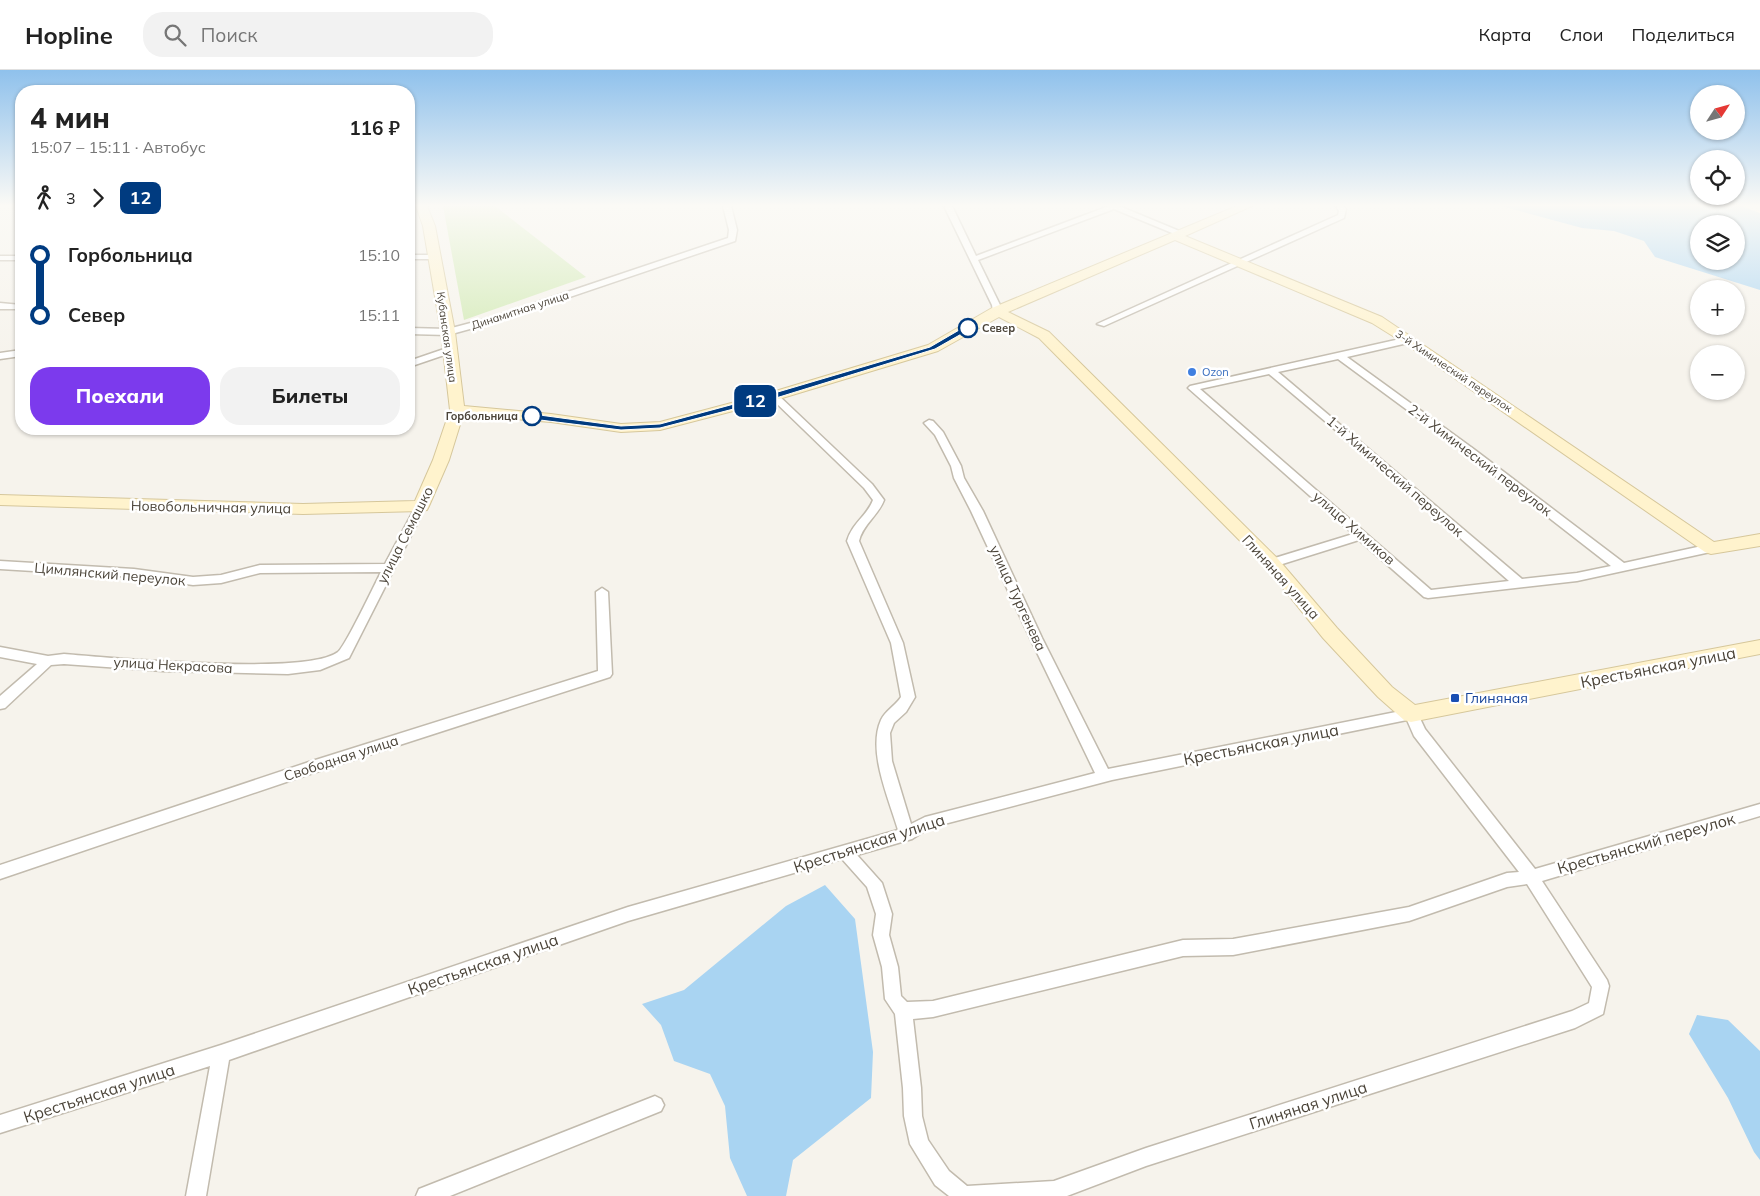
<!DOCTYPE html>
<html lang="ru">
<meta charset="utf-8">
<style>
:root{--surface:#fff;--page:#f2f2f2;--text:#222;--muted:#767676;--line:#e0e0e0;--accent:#7c3aed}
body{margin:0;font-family:Mulish,sans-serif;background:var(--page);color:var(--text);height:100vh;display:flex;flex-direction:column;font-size:19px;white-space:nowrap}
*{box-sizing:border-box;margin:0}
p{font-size:16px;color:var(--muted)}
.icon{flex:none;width:28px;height:28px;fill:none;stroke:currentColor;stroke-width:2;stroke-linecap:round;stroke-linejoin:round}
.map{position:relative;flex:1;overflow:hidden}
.details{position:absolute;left:15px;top:15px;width:400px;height:350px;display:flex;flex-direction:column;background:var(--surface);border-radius:20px;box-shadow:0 1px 4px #0004}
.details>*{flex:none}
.badge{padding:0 10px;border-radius:8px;font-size:18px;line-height:32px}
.needle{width:32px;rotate:54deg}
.controls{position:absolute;left:1690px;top:15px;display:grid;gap:10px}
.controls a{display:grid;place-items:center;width:55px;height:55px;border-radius:50%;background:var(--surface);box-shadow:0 1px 4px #0004;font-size:25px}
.map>.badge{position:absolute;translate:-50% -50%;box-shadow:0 0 0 2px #fff}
.legs{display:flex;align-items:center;gap:8px;height:55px;padding:0 15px;font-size:16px}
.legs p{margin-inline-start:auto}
.headline{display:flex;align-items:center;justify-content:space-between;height:85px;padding:0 15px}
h1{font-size:28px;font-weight:800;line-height:38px}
.cta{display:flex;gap:10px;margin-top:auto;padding:10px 15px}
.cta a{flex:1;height:58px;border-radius:20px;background:var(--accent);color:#fff;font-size:20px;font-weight:800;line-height:58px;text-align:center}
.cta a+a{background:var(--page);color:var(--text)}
ul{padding:0 15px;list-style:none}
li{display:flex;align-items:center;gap:18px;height:60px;font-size:19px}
li i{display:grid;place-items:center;width:8px;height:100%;margin:0 6px;background:currentColor}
li i::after{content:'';width:12px;height:12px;margin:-6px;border:4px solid;border-radius:50%;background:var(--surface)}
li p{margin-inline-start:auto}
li:first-child i{background:linear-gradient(#0000 50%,currentColor 0)}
li:last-child i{background:linear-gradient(currentColor 50%,#0000 0)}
header{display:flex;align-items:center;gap:30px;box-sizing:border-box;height:70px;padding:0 25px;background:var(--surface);border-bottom:1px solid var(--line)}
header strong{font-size:24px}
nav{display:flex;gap:28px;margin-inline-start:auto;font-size:18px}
.search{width:350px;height:45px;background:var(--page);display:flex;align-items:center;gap:12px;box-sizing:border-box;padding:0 18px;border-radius:20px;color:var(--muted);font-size:19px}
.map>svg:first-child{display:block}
</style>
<header>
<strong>Hopline</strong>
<div class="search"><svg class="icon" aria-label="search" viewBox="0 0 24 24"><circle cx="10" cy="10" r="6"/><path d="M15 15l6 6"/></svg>Поиск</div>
<nav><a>Карта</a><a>Слои</a><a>Поделиться</a></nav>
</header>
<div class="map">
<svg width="1760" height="1126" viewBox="0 0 1760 1126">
<rect width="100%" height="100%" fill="#f6f3ec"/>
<path fill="#d2eab5" d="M 443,136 L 495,136 L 586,207 L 464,250 Z"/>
<path fill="#a9d4f2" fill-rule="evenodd" d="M 1501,136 L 1741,136 L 1760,143 L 1760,220 L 1655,187 L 1644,171 L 1614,161 L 1582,158 ZM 1699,154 L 1736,154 L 1736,191 L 1699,191 Z
M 825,815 L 855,849 L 873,982 L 871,1028 L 793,1090 L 786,1126 L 747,1126 L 730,1088 L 725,1036 L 710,1004 L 674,991 L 661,955 L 642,934 L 684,920 L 786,836 Z
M 1697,945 L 1728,950 L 1760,981 L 1760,1090 L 1754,1082 L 1728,1028 L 1689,964 Z"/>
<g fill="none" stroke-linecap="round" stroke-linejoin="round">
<defs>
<path id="street" d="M 723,136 L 731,136 L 737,160 L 735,171 L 499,251 L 448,265 L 409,264 L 409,258 L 448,259 L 493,247 L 728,168 L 729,160 Z
M 944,136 L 952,136 L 976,186 L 1109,136 L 1119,136 L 1184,163 L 1177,165 L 1114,139 L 978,190 L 1000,235 L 1001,241 L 997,244 L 993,241 L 992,235 Z
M 1336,136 L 1343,136 L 1346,139 L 1344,148 L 1104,256 L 1097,254 L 1338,145 L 1339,141 Z
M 409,185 L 435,185 L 439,187 L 435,189 L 409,189 Z
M 0,186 L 21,186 L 21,190 L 0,190 Z
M 0,233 L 21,235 L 21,239 L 0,239 Z
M 1409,267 L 1412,268 L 1412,272 L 1347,287 L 1475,380 L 1624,493 L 1711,474 L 1717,478 L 1715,481 L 1577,511 L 1428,528 L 1424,527 L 1359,470 L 1276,496 L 1268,496 L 1266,493 L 1268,490 L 1353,464 L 1188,318 L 1190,316 ZM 1338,289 L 1467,384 L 1611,496 L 1577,503 L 1522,509 L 1278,302 ZM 1269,304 L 1384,401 L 1509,511 L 1431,520 L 1200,319 Z
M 450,277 L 455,280 L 453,282 L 409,297 L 409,291 Z
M 21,280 L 21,286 L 0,289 L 0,283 Z
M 774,323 L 777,324 L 872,414 L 884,430 C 878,446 863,454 859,471 L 903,573 L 915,627 L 906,642 L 894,653 L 890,663 L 892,691 L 911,754 L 925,747 L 1095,703 L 1030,568 L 971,441 L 954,408 L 951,396 L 935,365 L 924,353 L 929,350 L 933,351 L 943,362 L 961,396 L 964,408 L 983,441 L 1042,568 L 1108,699 L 1411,639 L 1416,640 L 1425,659 L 1535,799 L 1760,734 L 1760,746 L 1542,811 L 1607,910 L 1609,916 L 1603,944 L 1575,958 L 1146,1096 L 1067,1126 L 949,1126 L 935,1115 L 910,1074 L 904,1046 L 903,1018 L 895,944 L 885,929 L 882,897 L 873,865 L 876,844 L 867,817 L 842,789 L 628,851 L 229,990 L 206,1126 L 186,1126 L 210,996 L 0,1063 L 0,1045 L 221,975 L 628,837 L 898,760 C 889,729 867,681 881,650 C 885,641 896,635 901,627 L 891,573 L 847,471 C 852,453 867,446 873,430 L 864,418 L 771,328 L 771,324 ZM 1407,650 L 1414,666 L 1519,802 L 1507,803 L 1409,837 L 1233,869 L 1183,870 L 933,931 L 907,932 L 901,926 L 898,897 L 889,865 L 892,844 L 882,813 L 857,785 L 912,769 L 929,758 L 1112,710 ZM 1527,814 L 1592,917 L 1589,933 L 1572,941 L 1146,1078 L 1054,1111 L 967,1116 L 949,1101 L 928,1070 L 922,1046 L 921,1018 L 913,949 L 933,947 L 1183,886 L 1233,885 L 1409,851 L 1507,817 Z
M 421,433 L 426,436 L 349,588 L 320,600 L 288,604 L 163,601 L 64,594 L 51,595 L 5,638 L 0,639 L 0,626 L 37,594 L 0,587 L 0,577 L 48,586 L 64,584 C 112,588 307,606 338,582 C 345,577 375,514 381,502 L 260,503 L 221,513 L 193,515 L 134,507 L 0,499 L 0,491 L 134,499 L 193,507 L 221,505 L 260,495 L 385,494 L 416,436 Z
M 602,518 L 608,522 L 612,604 L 610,607 L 310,704 L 0,809 L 0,795 L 309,692 L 598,601 L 596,522 Z
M 655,1026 L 661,1029 L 664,1035 L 661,1041 L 450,1126 L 416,1126 L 419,1119 Z"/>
<path id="secondary" d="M 416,136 L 427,136 L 435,156 L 455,262 L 464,336 L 551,344 L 621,354 L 660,352 L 769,323 L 928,275 L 992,238 L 1237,136 L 1252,136 L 1185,166 L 1382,247 L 1714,472 L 1760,464 L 1760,476 L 1711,484 L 1705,482 L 1404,273 L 1372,253 L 1175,170 L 1008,242 L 1049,262 L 1278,489 L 1337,558 L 1392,617 L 1415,635 L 1760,570 L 1760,584 L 1411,652 L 1404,650 L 1378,627 L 1323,568 L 1266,497 L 1039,268 L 999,247 L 938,281 L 779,329 L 660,360 L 621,362 L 551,352 L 463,345 L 449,390 L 429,436 L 427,440 L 421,441 L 303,444 L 0,435 L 0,425 L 303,434 L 415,431 L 433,390 L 450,340 L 441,262 L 423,156 Z"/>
</defs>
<use href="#street" stroke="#c2bbae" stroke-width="3"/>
<use href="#secondary" stroke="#d6c79b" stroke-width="2"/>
<use href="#street" fill="#fff" fill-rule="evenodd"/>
<use href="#secondary" fill="#fff3cd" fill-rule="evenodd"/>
</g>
<linearGradient id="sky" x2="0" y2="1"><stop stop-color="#8fc1ec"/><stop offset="0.46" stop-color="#fbfaf6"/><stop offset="1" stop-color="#fbfaf6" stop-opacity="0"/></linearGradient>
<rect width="1760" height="294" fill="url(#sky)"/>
<path fill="#003b80" stroke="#fff" d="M 966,256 L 972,258 L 935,279 L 776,328 L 660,358 L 621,360 L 532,349 L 528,346 L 532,344 L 621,356 L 660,354 L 771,324 L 930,277 Z"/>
<g fill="#fff" stroke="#003b80" stroke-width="2.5">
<circle cx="968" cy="258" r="9"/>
<circle cx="532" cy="346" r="9"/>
</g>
<circle fill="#3f7fe0" stroke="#fff" stroke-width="2" cx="1192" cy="302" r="5"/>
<rect fill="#1a4fb4" stroke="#fff" stroke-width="2" x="1450" y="623" width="10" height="10" rx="2.5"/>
<g text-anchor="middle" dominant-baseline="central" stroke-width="5" stroke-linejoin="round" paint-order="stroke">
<g font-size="11" fill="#4b4439" stroke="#fff">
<text transform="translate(520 240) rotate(-18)">Динамитная улица</text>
<text transform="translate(447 267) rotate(82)">Кубанская улица</text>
<text transform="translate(1454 301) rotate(34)">3-й Химический переулок</text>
</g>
<g font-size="11" font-weight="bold" fill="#4b4439" stroke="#fff" text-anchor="start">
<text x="982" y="258">Север</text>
<text x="518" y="346" text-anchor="end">Горбольница</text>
</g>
<g font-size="11" fill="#366cbe" stroke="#fff" text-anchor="start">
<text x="1202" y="302">Ozon</text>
</g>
<g font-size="14" fill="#4b4439" stroke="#fff">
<text transform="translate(1480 390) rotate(37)">2-й Химический переулок</text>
<text transform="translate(1395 406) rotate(41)">1-й Химический переулок</text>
<text transform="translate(211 437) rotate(1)">Новобольничная улица</text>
<text transform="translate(1354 458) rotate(41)">улица Химиков</text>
<text transform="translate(405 465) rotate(-63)">улица Семашко</text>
<text transform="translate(110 504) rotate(5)">Цимлянский переулок</text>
<text transform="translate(1281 507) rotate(48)">Глиняная улица</text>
<text transform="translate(1018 528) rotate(65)">улица Тургенева</text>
<text transform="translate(173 595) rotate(3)">улица Некрасова</text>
<text transform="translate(341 688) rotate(-18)">Свободная улица</text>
</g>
<g font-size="14" fill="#164399" stroke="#fff" text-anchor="start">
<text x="1465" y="628">Глиняная</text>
</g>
<g font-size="16" fill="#4b4439" stroke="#fff">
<text transform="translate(1658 597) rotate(-11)">Крестьянская улица</text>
<text transform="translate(1261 674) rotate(-11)">Крестьянская улица</text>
<text transform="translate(869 773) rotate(-18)">Крестьянская улица</text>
<text transform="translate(1646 773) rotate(-16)">Крестьянский переулок</text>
<text transform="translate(483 894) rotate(-19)">Крестьянская улица</text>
<text transform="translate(99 1023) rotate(-18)">Крестьянская улица</text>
<text transform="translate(1308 1035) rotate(-18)">Глиняная улица</text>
</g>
</g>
</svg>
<div class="controls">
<a><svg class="needle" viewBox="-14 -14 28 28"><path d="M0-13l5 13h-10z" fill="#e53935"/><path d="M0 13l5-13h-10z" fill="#767676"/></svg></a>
<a><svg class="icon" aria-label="locate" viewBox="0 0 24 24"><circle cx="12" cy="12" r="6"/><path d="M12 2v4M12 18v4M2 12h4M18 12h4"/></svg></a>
<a><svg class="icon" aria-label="layers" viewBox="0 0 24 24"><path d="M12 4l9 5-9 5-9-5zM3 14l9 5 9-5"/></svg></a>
<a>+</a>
<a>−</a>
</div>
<b class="badge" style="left:755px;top:331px;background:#003b80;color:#fff">12</b>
<section class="details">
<div class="headline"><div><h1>4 мин</h1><p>15:07 – 15:11 · Автобус</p></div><b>116 ₽</b></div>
<div class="legs"><svg class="icon" aria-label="walk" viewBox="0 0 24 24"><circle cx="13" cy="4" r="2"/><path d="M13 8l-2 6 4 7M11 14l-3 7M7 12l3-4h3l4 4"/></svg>3<svg class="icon" aria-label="forward" viewBox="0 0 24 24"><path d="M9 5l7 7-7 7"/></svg><b class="badge" style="background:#003b80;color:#fff">12</b></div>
<ul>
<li><i style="color:#003b80"></i><b>Горбольница</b><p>15:10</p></li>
<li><i style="color:#003b80"></i><b>Север</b><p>15:11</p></li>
</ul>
<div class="cta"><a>Поехали</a><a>Билеты</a></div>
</section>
</div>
